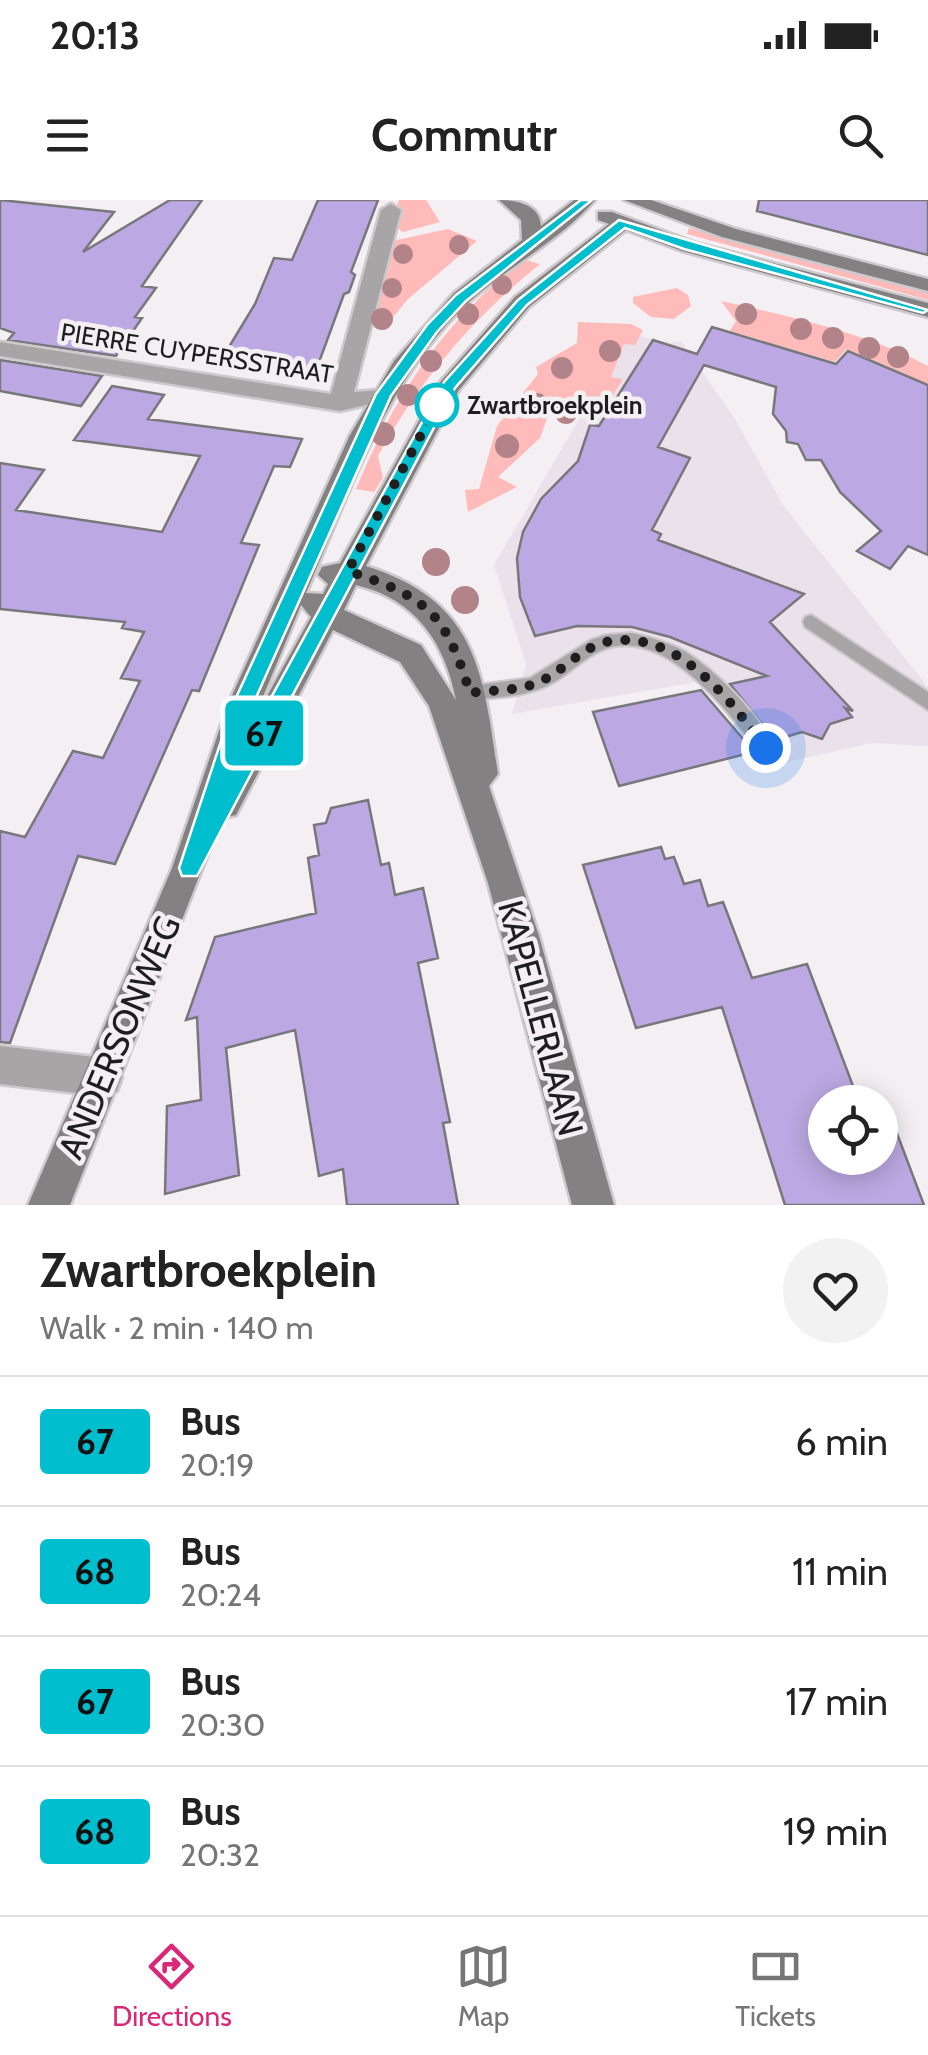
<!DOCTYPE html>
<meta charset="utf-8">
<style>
:root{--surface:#fff;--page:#f2f2f2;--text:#222;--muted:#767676;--line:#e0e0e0;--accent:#db2777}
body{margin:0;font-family:Cabin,sans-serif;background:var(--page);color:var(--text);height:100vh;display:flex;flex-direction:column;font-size:38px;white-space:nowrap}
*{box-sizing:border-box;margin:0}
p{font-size:32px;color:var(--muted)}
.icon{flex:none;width:55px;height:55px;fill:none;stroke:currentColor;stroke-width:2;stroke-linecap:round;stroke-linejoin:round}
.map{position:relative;height:1005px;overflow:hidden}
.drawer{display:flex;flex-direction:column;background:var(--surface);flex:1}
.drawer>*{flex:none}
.badge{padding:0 20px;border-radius:8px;font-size:35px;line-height:65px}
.fabs{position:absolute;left:808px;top:885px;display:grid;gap:20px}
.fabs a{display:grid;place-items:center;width:90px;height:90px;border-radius:50%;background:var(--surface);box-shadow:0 5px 25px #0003;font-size:50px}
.you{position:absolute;width:50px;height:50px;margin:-25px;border:8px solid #fff;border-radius:50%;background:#1a73e8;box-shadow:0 0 0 15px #1a73e833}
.map>.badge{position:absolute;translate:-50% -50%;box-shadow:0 0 0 5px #fff}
.round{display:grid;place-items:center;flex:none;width:105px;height:105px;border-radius:52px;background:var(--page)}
.headline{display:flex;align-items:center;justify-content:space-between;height:170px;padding:0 40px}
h1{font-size:48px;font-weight:800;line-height:75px}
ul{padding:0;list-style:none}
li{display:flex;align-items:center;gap:30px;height:130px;padding:0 40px;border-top:2px solid var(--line)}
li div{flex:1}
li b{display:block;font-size:38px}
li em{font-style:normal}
li .badge{min-width:110px;font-weight:700;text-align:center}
.status{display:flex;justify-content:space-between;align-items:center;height:70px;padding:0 50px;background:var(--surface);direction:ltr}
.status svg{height:28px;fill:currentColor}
header{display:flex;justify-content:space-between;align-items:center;height:130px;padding:0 40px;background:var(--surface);font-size:45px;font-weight:800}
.menu{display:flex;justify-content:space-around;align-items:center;height:140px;border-top:2px solid var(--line);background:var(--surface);font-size:28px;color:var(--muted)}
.menu a{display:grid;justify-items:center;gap:5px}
.menu .on{color:var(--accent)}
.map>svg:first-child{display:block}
</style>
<div class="status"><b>20:13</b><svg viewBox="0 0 49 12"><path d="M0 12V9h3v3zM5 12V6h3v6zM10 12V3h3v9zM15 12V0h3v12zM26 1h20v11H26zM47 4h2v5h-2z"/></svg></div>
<header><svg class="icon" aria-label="menu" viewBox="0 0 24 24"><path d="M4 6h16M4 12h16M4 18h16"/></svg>Commutr<svg class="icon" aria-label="search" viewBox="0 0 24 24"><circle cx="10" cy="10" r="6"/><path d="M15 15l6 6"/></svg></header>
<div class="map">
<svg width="928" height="1005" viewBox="0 0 928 1005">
<rect width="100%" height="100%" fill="#f3eff3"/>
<path fill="#ebe1eb" d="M 629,134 L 670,143 L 681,141 L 735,219 L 783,305 L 928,487 L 928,546 L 871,543 L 761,568 L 708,480 L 512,514 L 526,464 L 494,365 Z"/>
<path fill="#febbba" d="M 399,0 L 426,0 L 440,22 L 403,32 L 396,27 L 402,12 L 395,11 Z
M 689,28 L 928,92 L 928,100 L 687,34 Z
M 448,29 L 477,41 L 408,99 L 384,128 L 368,123 L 392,41 Z
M 523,59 L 540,64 C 472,119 420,180 378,256 L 383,278 L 374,292 L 356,289 C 397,191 440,127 523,59 Z
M 677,88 L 688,95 L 691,106 L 674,119 L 651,117 L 633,103 L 633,97 Z
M 721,101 C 791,117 864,132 928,166 L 928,184 L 847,149 L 835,162 L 730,131 L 736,121 Z
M 578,122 L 631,124 L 643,130 L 635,145 L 624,144 L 611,177 L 623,179 L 601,214 L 549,213 L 540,238 L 498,277 L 517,287 L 468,312 L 465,290 L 479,289 L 497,226 L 538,174 L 536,167 L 577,143 Z"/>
<path fill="#bca8e2" stroke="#78777b" stroke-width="2.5" d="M 0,0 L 114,12 L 83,52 L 170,0 L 202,0 L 142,86 L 156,88 L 135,117 L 142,118 L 116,156 L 8,140 L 14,133 L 0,128 Z
M 318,0 L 378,0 L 351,72 L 355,75 L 349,92 L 344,94 L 314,176 L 218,165 L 255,104 L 274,58 L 292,60 Z
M 759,0 L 928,0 L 928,55 L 757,11 Z
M 712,127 L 836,164 L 848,151 L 928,185 L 928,355 L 908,346 L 890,369 L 857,351 L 881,331 L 840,292 L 821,260 L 806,260 L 798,244 L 787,242 L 786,231 L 773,214 L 776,187 L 704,165 L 658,247 L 690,258 L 652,330 L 661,334 L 658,340 L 804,394 L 770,422 L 853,511 L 845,508 L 852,517 L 830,524 L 822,539 L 802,532 L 775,540 L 730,484 L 767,476 L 670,437 L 632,427 L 577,426 L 535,436 L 520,397 L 517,358 L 523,332 L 541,299 L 578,261 L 590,225 L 599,226 L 653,140 L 697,154 Z
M 0,160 L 102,176 L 81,206 L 0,191 Z
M 112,186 L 164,195 L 148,219 L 302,239 L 290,267 L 274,266 L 241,343 L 259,345 L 199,491 L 192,490 L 115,664 L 78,656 L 10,843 L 0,842 L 0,631 L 25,637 L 73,551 L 103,558 L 140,481 L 121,478 L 144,432 L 122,428 L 125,422 L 0,409 L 0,263 L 44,270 L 16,310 L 162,332 L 200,256 L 74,240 Z
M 701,490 L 751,548 L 744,550 L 746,554 L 619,586 L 593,512 Z
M 368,600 L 381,665 L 389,663 L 395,695 L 423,688 L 438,758 L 418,763 L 450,922 L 443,923 L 458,1005 L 347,1005 L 343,969 L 319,976 L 295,830 L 226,848 L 239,975 L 165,994 L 167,906 L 201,900 L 197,817 L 186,820 L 215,737 L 316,713 L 308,658 L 319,655 L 314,625 L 326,623 L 331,608 Z
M 661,647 L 665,659 L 674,657 L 684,684 L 700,680 L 708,706 L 723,702 L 752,778 L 807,764 L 859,902 L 825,902 L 825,958 L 880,958 L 880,909 L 887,907 L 924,1005 L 785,1005 L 722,807 L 636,828 L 583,665 Z"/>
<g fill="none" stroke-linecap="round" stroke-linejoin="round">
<defs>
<path id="lane" d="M 811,415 L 928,492 L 928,510 L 805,427 L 803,422 L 805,417 Z
M 631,433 C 650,437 667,442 684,451 C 716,470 758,514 775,548 L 772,554 L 766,556 L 760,554 C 728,511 663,423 600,451 C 583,459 570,473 554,482 C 529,497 500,497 471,500 L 465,498 L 462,493 L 465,488 L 471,486 L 530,478 L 591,440 L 606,435 Z"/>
<path id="street" d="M 391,4 L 401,10 L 354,192 L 392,189 L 392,199 L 340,211 L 0,156 L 0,142 L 331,194 L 381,10 Z
M 0,846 L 103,858 L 117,863 L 122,877 L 117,891 L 103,896 L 0,884 Z"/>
<path id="secondary" d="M 499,0 C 516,0 540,4 541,26 L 574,0 L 595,0 C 561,40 509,66 470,101 C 386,178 350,292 306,393 L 323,394 L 328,384 L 318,375 L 322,367 L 340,363 L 441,181 L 515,97 L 609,24 L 598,20 L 598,12 L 612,12 L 696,43 L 928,103 L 928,117 L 682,51 L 626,30 L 529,107 L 459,190 L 366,366 C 477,401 483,471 498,574 L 489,586 L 539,736 L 614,1005 L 572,1005 L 488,683 L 429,506 L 400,462 L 333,430 L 236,615 L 222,618 L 70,1005 L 28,1005 L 172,668 L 229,502 L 350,235 L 394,161 L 454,93 L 522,40 L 521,20 ZM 356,385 C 416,399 445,443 456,500 L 421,445 L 344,410 ZM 301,405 L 311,417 L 252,523 Z
M 624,0 L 651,0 L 736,29 L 928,79 L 928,91 L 722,37 Z"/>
</defs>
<use href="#lane" stroke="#cdc9cd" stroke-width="4"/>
<use href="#street" stroke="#cdc9cd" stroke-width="5"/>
<use href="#secondary" stroke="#cdc9cd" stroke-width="5"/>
<use href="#lane" fill="#a7a5a6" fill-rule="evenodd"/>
<use href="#street" fill="#a7a5a6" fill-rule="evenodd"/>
<use href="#secondary" fill="#848182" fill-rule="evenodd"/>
</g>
<g fill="#b28388">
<circle cx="459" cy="45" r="10"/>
<circle cx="403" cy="54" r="10"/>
<circle cx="502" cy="85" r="10"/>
<circle cx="392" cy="88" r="10"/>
<circle cx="468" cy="114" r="11"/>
<circle cx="746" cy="114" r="11"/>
<circle cx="382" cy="119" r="11"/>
<circle cx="801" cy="129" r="11"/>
<circle cx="833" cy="138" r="11"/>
<circle cx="869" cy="148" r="11"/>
<circle cx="610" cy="151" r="11"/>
<circle cx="898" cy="157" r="11"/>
<circle cx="431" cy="161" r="11"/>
<circle cx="562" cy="168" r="11"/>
<circle cx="408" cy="195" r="11"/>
<circle cx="537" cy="204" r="11"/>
<circle cx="566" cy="213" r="11"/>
<circle cx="383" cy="234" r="12"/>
<circle cx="507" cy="246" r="12"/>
<circle cx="436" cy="362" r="14"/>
<circle cx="465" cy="400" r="14"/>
</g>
<path fill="#00becd" stroke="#fff" stroke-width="2.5" d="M 581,0 L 592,0 L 466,101 L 437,132 L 391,196 L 254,502 L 233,567 L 444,182 L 518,100 L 619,20 L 928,110 L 923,113 L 684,49 L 625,28 L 527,105 L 455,188 L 197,676 L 182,676 L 179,668 L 234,502 L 376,194 L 427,125 L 456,95 Z"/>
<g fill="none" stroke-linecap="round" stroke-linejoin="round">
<path stroke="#1f1e1f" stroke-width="10" stroke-dasharray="0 18" d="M 437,205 L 348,371 C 428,398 445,412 470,493 C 492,490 520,491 539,482 C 561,473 582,447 606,442 C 676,427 730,500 766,548"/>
</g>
<circle fill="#fff" stroke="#00becd" stroke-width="5" cx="437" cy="205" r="20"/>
<g text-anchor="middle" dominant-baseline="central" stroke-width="9" stroke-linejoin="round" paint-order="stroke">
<g font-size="25" fill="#1f1e1f" stroke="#f3eff3">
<text transform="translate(197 153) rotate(9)">PIERRE CUYPERSSTRAAT</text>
</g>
<g font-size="25" font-weight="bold" fill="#1f1e1f" stroke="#f3eff3" text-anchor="start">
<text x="467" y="205">Zwartbroekplein</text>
</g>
<g font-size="35" fill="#1f1e1f" stroke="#f3eff3">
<text transform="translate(541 818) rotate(75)">KAPELLERLAAN</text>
<text transform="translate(119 837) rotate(-67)">ANDERSONWEG</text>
</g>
</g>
</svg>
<div class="fabs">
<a><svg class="icon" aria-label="locate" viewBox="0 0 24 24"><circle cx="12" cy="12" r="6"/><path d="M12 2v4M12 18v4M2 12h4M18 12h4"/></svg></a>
</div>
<div class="you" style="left:766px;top:548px"></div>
<b class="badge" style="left:264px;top:533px;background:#00becd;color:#111">67</b>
</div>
<section class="drawer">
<div class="headline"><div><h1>Zwartbroekplein</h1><p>Walk · 2 min · 140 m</p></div><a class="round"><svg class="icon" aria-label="heart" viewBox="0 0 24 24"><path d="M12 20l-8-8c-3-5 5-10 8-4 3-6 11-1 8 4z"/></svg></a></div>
<ul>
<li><span class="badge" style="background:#00becd;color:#111">67</span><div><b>Bus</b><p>20:19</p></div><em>6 min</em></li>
<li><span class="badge" style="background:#00becd;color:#111">68</span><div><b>Bus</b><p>20:24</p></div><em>11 min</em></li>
<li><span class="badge" style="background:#00becd;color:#111">67</span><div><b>Bus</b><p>20:30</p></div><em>17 min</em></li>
<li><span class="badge" style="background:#00becd;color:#111">68</span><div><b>Bus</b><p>20:32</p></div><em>19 min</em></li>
</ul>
</section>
<nav class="menu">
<a class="on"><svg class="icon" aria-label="directions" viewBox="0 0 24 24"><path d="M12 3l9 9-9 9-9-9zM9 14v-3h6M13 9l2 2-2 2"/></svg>Directions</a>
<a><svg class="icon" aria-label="map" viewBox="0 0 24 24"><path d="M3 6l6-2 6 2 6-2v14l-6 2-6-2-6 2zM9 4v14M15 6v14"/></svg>Map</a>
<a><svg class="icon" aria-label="tickets" viewBox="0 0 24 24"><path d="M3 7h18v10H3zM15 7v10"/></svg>Tickets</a>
</nav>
